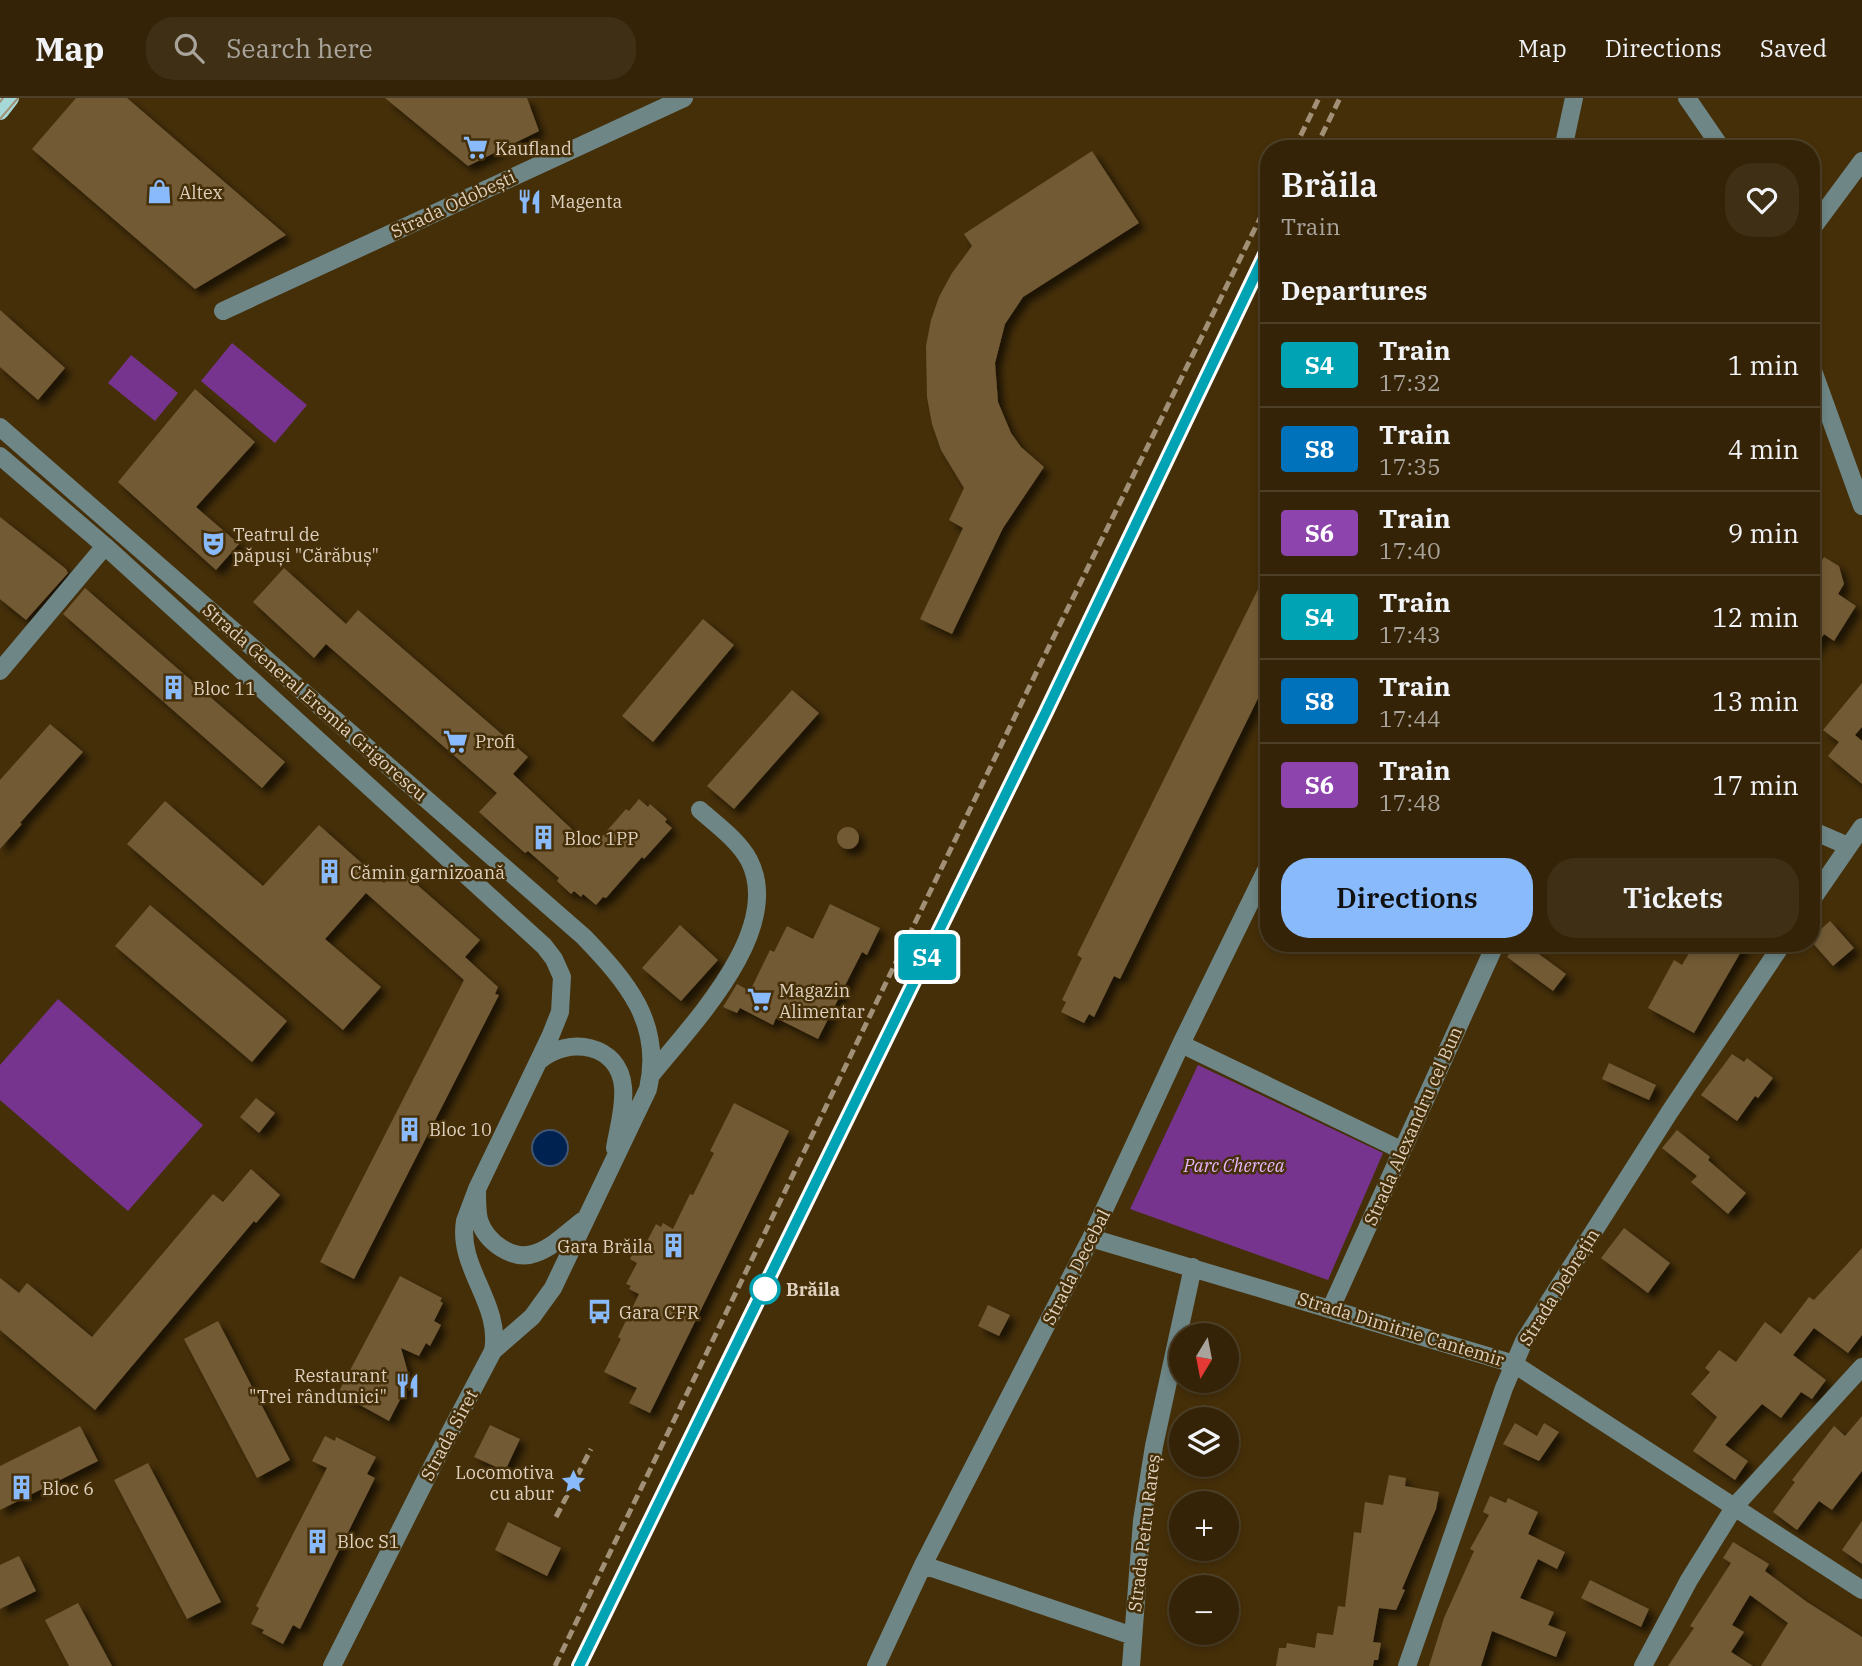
<!DOCTYPE html>
<meta charset="utf-8">
<style>
:root{--surface:#342307;--page:#3f2f15;--text:#f1f3f6;--muted:#a9a49b;--line:#4e4028;--accent:#89bafc}
body{margin:0;font-family:"IBM Plex Serif",serif;background:var(--page);color:var(--text);height:100vh;display:flex;flex-direction:column;font-size:26px;white-space:nowrap}
*{box-sizing:border-box;margin:0}
p{font-size:23px;color:var(--muted)}
.icon{flex:none;width:38px;height:38px;fill:none;stroke:currentColor;stroke-width:2;stroke-linecap:round;stroke-linejoin:round}
.map{position:relative;flex:1;overflow:hidden}
.side{position:absolute;left:1260px;top:42px;width:560px;height:812px;display:flex;flex-direction:column;background:var(--surface);border-radius:28px;box-shadow:0 4px 10px #0003,0 0 0 2px var(--line)}
.side>*{flex:none}
.badge{padding:0 14px;border-radius:5px;font-size:24px;line-height:46px}
.needle{width:46px;rotate:190deg}
.fabs{position:absolute;left:1169px;top:1225px;display:grid;gap:14px}
.fabs a{display:grid;place-items:center;width:70px;height:70px;border-radius:50%;background:var(--surface);box-shadow:0 4px 10px #0003,0 0 0 2px var(--line);font-size:35px}
.map>.badge{position:absolute;translate:-50% -50%;box-shadow:0 0 0 4px #fff}
h2{padding:0 21px;font-size:26px;line-height:63px}
.round{display:grid;place-items:center;flex:none;width:74px;height:74px;border-radius:28px;background:var(--page)}
.summary{display:flex;align-items:center;justify-content:space-between;height:119px;padding:0 21px}
h1{font-size:33px;font-weight:600;line-height:52px}
.action{display:flex;gap:14px;margin-top:auto;padding:14px 21px}
.action a{flex:1;height:80px;border-radius:28px;background:var(--accent);color:#111;font-size:28px;font-weight:600;line-height:80px;text-align:center}
.action a+a{background:var(--page);color:var(--text)}
ul{padding:0;list-style:none}
li{display:flex;align-items:center;gap:21px;height:84px;padding:0 21px;border-top:2px solid var(--line)}
li div{flex:1}
li b{display:block;font-size:26px}
li em{font-style:normal}
li .badge{min-width:77px;font-weight:700;text-align:center}
header{display:flex;align-items:center;gap:42px;box-sizing:border-box;height:98px;padding:0 35px;background:var(--surface);border-bottom:2px solid var(--line)}
header strong{font-size:33px}
nav{display:flex;gap:38px;margin-inline-start:auto;font-size:24px}
.search{width:490px;height:63px;background:var(--page);display:flex;align-items:center;gap:18px;box-sizing:border-box;padding:0 24px;border-radius:28px;color:var(--muted);font-size:26px}
.map>svg:first-child{display:block}
</style>
<header>
<strong>Map</strong>
<div class="search"><svg class="icon" aria-label="search" viewBox="0 0 24 24"><circle cx="10" cy="10" r="6"/><path d="M15 15l6 6"/></svg>Search here</div>
<nav><a>Map</a><a>Directions</a><a>Saved</a></nav>
</header>
<div class="map">
<svg width="1862" height="1568" viewBox="0 0 1862 1568">
<defs>
<filter id="shadow"><feDropShadow dx="6" dy="6" stdDeviation="3.5" flood-color="#0009"/></filter>
</defs>
<rect width="100%" height="100%" fill="#452f09"/>
<path fill="#76348f" d="M 232,245 L 307,307 L 275,345 L 201,283 Z
M 131,257 L 178,295 L 155,323 L 108,285 Z
M 58,901 L 203,1027 L 128,1113 L 0,1002 L 0,967 Z
M 1198,967 L 1383,1055 L 1328,1182 L 1130,1111 Z"/>
<path fill="#002250" stroke="#435671" stroke-width="2" d="M532 1050a18 18 0 1 1 36 0a18 18 0 1 1-36 0Z"/>
<path fill="#725a36" filter="url(#shadow)" d="M 76,0 L 127,0 L 286,137 L 195,191 L 32,51 Z
M 385,0 L 527,0 L 539,33 L 468,68 Z
M 1092,53 L 1139,125 L 1023,199 L 1005,226 L 995,265 L 998,304 L 1011,335 L 1021,349 L 1044,369 L 1003,430 L 952,536 L 920,521 L 963,430 L 949,422 L 964,390 L 941,352 L 932,326 L 927,299 L 926,248 L 931,222 L 939,199 L 952,175 L 972,148 L 964,136 Z
M 0,212 L 65,270 L 38,302 L 0,269 Z
M 195,291 L 255,344 L 196,409 L 239,446 L 216,472 L 118,384 Z
M 0,419 L 66,471 L 68,475 L 26,522 L 0,501 Z
M 1824,459 L 1839,468 L 1844,486 L 1838,496 L 1856,508 L 1834,543 L 1824,536 L 1811,557 L 1811,481 Z
M 1269,469 L 1269,578 L 1120,881 L 1114,878 L 1094,919 L 1089,916 L 1084,925 L 1061,914 L 1066,904 L 1062,902 L 1082,860 L 1077,857 Z
M 284,470 L 346,526 L 358,512 L 528,659 L 513,676 L 592,750 L 626,711 L 629,713 L 639,701 L 648,709 L 650,706 L 667,721 L 665,724 L 672,730 L 644,761 L 642,759 L 606,800 L 603,799 L 596,807 L 583,796 L 581,799 L 574,793 L 571,796 L 557,783 L 559,780 L 528,753 L 525,755 L 479,714 L 497,695 L 326,546 L 314,560 L 253,504 Z
M 85,490 L 285,664 L 262,690 L 63,516 Z
M 703,521 L 734,547 L 653,644 L 622,618 Z
M 1862,585 L 1862,629 L 1855,637 L 1862,643 L 1862,686 L 1828,658 L 1839,644 L 1823,632 Z
M 792,592 L 819,615 L 734,711 L 707,688 Z
M 50,626 L 83,654 L 20,725 L 22,726 L 0,751 L 0,682 Z
M 165,703 L 263,788 L 319,727 L 384,785 L 398,770 L 480,842 L 465,859 L 498,889 L 495,896 L 499,897 L 354,1181 L 320,1164 L 464,882 L 366,795 L 325,841 L 381,889 L 343,932 L 127,746 Z
M837 740a11 11 0 1 1 22 0a11 11 0 1 1-22 0Z
M 830,806 L 880,830 L 867,857 L 862,854 L 818,941 L 776,920 L 773,927 L 740,910 L 737,915 L 723,909 L 737,886 L 750,893 L 770,852 L 774,854 L 787,828 L 813,841 Z
M 150,807 L 287,923 L 252,964 L 115,848 Z
M 1830,823 L 1854,850 L 1833,868 L 1811,843 L 1811,840 Z
M 680,827 L 718,862 L 681,903 L 642,870 Z
M 1517,845 L 1524,845 L 1566,876 L 1553,893 L 1507,859 Z
M 1695,845 L 1746,845 L 1694,935 L 1648,910 L 1674,862 L 1682,867 Z
M 1732,956 L 1744,964 L 1747,960 L 1773,980 L 1758,1000 L 1755,998 L 1737,1023 L 1701,997 Z
M 1609,965 L 1656,987 L 1649,1002 L 1602,981 Z
M 256,1000 L 275,1015 L 259,1035 L 240,1019 Z
M 734,1005 L 789,1033 L 650,1315 L 629,1305 L 637,1290 L 604,1274 L 621,1241 L 618,1239 L 639,1196 L 629,1191 L 631,1188 L 626,1186 L 637,1165 L 630,1161 L 639,1144 L 645,1147 L 656,1126 L 661,1129 L 663,1125 L 673,1131 L 690,1096 L 693,1097 L 714,1055 L 710,1053 Z
M 1677,1032 L 1710,1059 L 1708,1062 L 1746,1095 L 1728,1116 L 1691,1084 L 1697,1078 L 1662,1050 Z
M 251,1071 L 280,1097 L 256,1125 L 254,1123 L 95,1312 L 0,1232 L 0,1180 L 19,1195 L 27,1185 L 92,1239 L 213,1096 L 223,1104 Z
M 1624,1130 L 1670,1165 L 1648,1195 L 1601,1160 Z
M 1862,1150 L 1862,1237 L 1848,1255 L 1814,1230 L 1793,1257 L 1826,1282 L 1812,1301 L 1801,1294 L 1781,1320 L 1762,1306 L 1725,1347 L 1748,1363 L 1735,1382 L 1693,1353 L 1717,1319 L 1691,1296 L 1710,1274 L 1705,1270 L 1719,1252 L 1736,1264 L 1765,1224 L 1781,1236 L 1809,1199 L 1814,1202 Z
M 400,1178 L 442,1200 L 440,1203 L 443,1205 L 434,1223 L 441,1227 L 430,1248 L 426,1245 L 419,1258 L 401,1250 L 412,1289 L 406,1290 L 389,1323 L 338,1295 Z
M 988,1207 L 1010,1217 L 999,1238 L 978,1228 Z
M 218,1223 L 290,1362 L 257,1380 L 184,1241 Z
M 1862,1318 L 1862,1373 L 1832,1412 L 1819,1403 L 1797,1432 L 1773,1414 L 1795,1384 L 1792,1382 L 1834,1328 L 1845,1338 Z
M 1515,1325 L 1537,1338 L 1544,1325 L 1559,1334 L 1539,1363 L 1503,1346 Z
M 490,1327 L 520,1341 L 505,1373 L 474,1359 Z
M 80,1328 L 98,1363 L 0,1412 L 0,1368 Z
M 325,1338 L 335,1343 L 336,1339 L 376,1359 L 367,1376 L 375,1380 L 300,1531 L 293,1527 L 283,1546 L 262,1535 L 264,1532 L 251,1526 L 259,1510 L 256,1508 L 327,1370 L 312,1363 Z
M 148,1365 L 221,1504 L 187,1521 L 114,1382 Z
M 1389,1377 L 1406,1380 L 1405,1388 L 1439,1394 L 1436,1411 L 1402,1491 L 1405,1492 L 1396,1512 L 1379,1510 L 1373,1544 L 1381,1545 L 1378,1562 L 1374,1562 L 1373,1568 L 1276,1568 L 1279,1550 L 1286,1550 L 1287,1545 L 1315,1550 L 1317,1535 L 1333,1537 L 1338,1508 L 1345,1509 L 1354,1434 L 1361,1435 L 1365,1404 L 1383,1407 Z
M 1490,1398 L 1506,1405 L 1508,1400 L 1538,1414 L 1528,1436 L 1565,1454 L 1557,1471 L 1538,1461 L 1520,1500 L 1554,1514 L 1548,1527 L 1566,1534 L 1556,1559 L 1492,1533 L 1481,1568 L 1429,1568 L 1444,1520 L 1474,1453 L 1470,1451 L 1489,1417 L 1483,1414 Z
M 1862,1423 L 1862,1466 L 1842,1452 Z
M 508,1424 L 561,1450 L 547,1478 L 495,1452 Z
M 1733,1444 L 1769,1466 L 1765,1473 L 1807,1504 L 1862,1539 L 1862,1568 L 1761,1568 L 1788,1525 L 1750,1497 L 1732,1527 L 1744,1534 L 1731,1554 L 1753,1568 L 1668,1568 L 1694,1530 L 1690,1528 L 1731,1465 L 1723,1460 Z
M 19,1458 L 36,1493 L 0,1511 L 0,1467 Z
M 1590,1482 L 1649,1511 L 1641,1529 L 1581,1500 Z
M 78,1505 L 112,1568 L 69,1568 L 45,1522 Z"/>
<g fill="none" stroke-linecap="round" stroke-linejoin="round">
<path stroke="#6e8686" stroke-width="18" d="M 1687,0 L 1722,51
M 1563,51 L 1574,0
M 1811,132 L 1862,63
M 223,213 L 684,0
M 1811,267 L 1862,408
M 0,329 L 584,839 C 627,884 663,925 648,991 L 553,1190 L 532,1219 L 493,1253 L 435,1363 L 332,1568
M 0,358 L 105,448 L 544,848 L 554,861 L 562,879 L 560,914 L 550,939 L 477,1091 L 465,1123 C 457,1170 502,1206 493,1253
M 0,573 L 105,448
M 1811,732 L 1848,748
M 1811,803 L 1862,729
M 1181,946 L 1401,1052
M 539,963 C 568,938 619,945 623,989 C 625,1009 618,1031 615,1050
M 652,976 C 692,926 785,832 749,762 C 738,742 717,727 700,712
M 477,1094 C 477,1104 477,1113 479,1122 C 486,1144 513,1164 536,1155 C 553,1149 568,1134 582,1123
M 1091,1140 L 1514,1266 L 1862,1492
M 1331,1210 L 1496,845
M 923,1467 L 1133,1538
M 876,1568 L 923,1467 L 1091,1140 L 1181,946 L 1269,766
M 1131,1568 L 1142,1423 L 1154,1348 L 1193,1169
M 1407,1568 L 1504,1290 L 1524,1243 L 1669,1015 L 1783,845
M 1643,1568 L 1689,1482 L 1735,1408 L 1862,1269"/>
<path stroke="#a6d8d8" stroke-width="18" d="M 0,13 L 10,0"/>
<path stroke="#a19075" stroke-width="2" d="M 0,4 L 3,0
M 0,21 L 18,0"/>
<path stroke="#a19075" stroke-width="5" stroke-dasharray="10 5" stroke-linecap="butt" d="M 1294,51 L 1319,0
M 1315,51 L 1340,0
M 556,1419 L 591,1351
M 555,1568 L 1037,573 L 1269,102
M 579,1568 L 1057,592 L 1269,148"/>
</g>
<g fill="none" stroke-linecap="round" stroke-linejoin="round">
<defs>
<path id="line" d="M 579,1568 L 1045,616 L 1269,148"/>
</defs>
<use href="#line" stroke="#fff" stroke-width="16"/>
<use href="#line" stroke="#00a3b4" stroke-width="10"/>
</g>
<defs>
<symbol id="supermarket-bare" viewBox="-9 -9 18 18"><path d="M-6-5.5h2.5l.6 2H6L4.5 2H-2.5L-4.4-4H-6ZM-1.5 3.2a1.3 1.3 0 1 0 .1 0ZM3 3.2a1.3 1.3 0 1 0 .1 0Z" fill="#89bafc" stroke="#452f09" stroke-width="2.5" paint-order="stroke"/></symbol>
<symbol id="shop-bare" viewBox="-9 -9 18 18"><path d="M-5-2.5h2.3a2.7 3.5 0 0 1 5.4 0H5L5.5 6h-11ZM-1.5-2.5h3a1.5 2.3 0 0 0-3 0Z" fill="#89bafc" stroke="#452f09" stroke-width="2.5" paint-order="stroke"/></symbol>
<symbol id="restaurant-bare" viewBox="-9 -9 18 18"><path d="M-5-6h1v4h1v-4h1v4h1v-4h1v5L-1.5 .5V6h-2V.5L-5-1ZM5-6V6H3V1.5H1.5Q1.5-4 5-6Z" fill="#89bafc" stroke="#452f09" stroke-width="2.5" paint-order="stroke"/></symbol>
<symbol id="theatre-bare" viewBox="-9 -9 18 18"><path d="M-5-5.5Q0-4 5-5.5V0Q5 5 0 6Q-5 5-5 0ZM-3.3-2.5H-1v1.5H-3.3ZM1-2.5H3.3v1.5H1ZM-2.8 1Q0 5.5 2.8 1Z" fill="#89bafc" stroke="#452f09" stroke-width="2.5" paint-order="stroke"/></symbol>
<symbol id="building-bare" viewBox="-9 -9 18 18"><path d="M-4-6H4V6H1V3H-1V6H-4ZM-2.5-4.3h1.7v1.8h-1.7ZM.8-4.3h1.7v1.8H.8ZM-2.5-1h1.7V.8h-1.7ZM.8-1h1.7V.8H.8Z" fill="#89bafc" stroke="#452f09" stroke-width="2.5" paint-order="stroke"/></symbol>
<symbol id="bus-bare" viewBox="-9 -9 18 18"><path d="M-5-6H5V4H4V6H2V4H-2V6H-4V4H-5ZM-3.5-4V0h7V-4ZM-3.5 1.2v1.5H-2V1.2ZM2 1.2v1.5H3.5V1.2Z" fill="#89bafc" stroke="#452f09" stroke-width="2.5" paint-order="stroke"/></symbol>
<symbol id="sight-bare" viewBox="-9 -9 18 18"><path d="M0-6L1.8-2.2L6-1.7L2.9 1.2L3.7 5.4L0 3.3L-3.7 5.4L-2.9 1.2L-6-1.7L-1.8-2.2Z" fill="#89bafc" stroke="#452f09" stroke-width="2.5" paint-order="stroke"/></symbol>
</defs>
<g fill-rule="evenodd">
<use href="#supermarket-bare" x="458" y="32" width="35" height="35"/>
<use href="#shop-bare" x="142" y="76" width="35" height="35"/>
<use href="#restaurant-bare" x="512" y="86" width="35" height="35"/>
<use href="#theatre-bare" x="196" y="428" width="35" height="35"/>
<use href="#building-bare" x="156" y="572" width="35" height="35"/>
<use href="#supermarket-bare" x="438" y="626" width="35" height="35"/>
<use href="#building-bare" x="526" y="722" width="35" height="35"/>
<use href="#building-bare" x="312" y="756" width="35" height="35"/>
<use href="#supermarket-bare" x="742" y="884" width="35" height="35"/>
<use href="#building-bare" x="392" y="1014" width="35" height="35"/>
<use href="#building-bare" x="656" y="1130" width="35" height="35"/>
<use href="#bus-bare" x="582" y="1196" width="35" height="35"/>
<use href="#restaurant-bare" x="390" y="1270" width="35" height="35"/>
<use href="#sight-bare" x="556" y="1366" width="35" height="35"/>
<use href="#building-bare" x="4" y="1372" width="35" height="35"/>
<use href="#building-bare" x="300" y="1426" width="35" height="35"/>
</g>
<circle fill="#fff" stroke="#00a3b4" stroke-width="3.5" cx="765" cy="1191" r="14"/>
<g text-anchor="middle" dominant-baseline="central" stroke-width="5" stroke-linejoin="round" paint-order="stroke">
<g font-size="18" fill="#dfd1be" stroke="#452f09" text-anchor="start">
<text x="495" y="50">Kaufland</text>
<text x="179" y="94">Altex</text>
<text x="550" y="103">Magenta</text>
<text x="233" y="436">Teatrul de<tspan x="233" dy="21">păpuși "Cărăbuș"</tspan></text>
<text x="193" y="590">Bloc 11</text>
<text x="475" y="643">Profi</text>
<text x="564" y="740">Bloc 1PP</text>
<text x="350" y="774">Cămin garnizoană</text>
<text x="779" y="892">Magazin<tspan x="779" dy="21">Alimentar</tspan></text>
<text x="429" y="1031">Bloc 10</text>
<text x="653" y="1148" text-anchor="end">Gara Brăila</text>
<text x="619" y="1214">Gara CFR</text>
<text x="387" y="1277" text-anchor="end">Restaurant<tspan x="387" dy="21">"Trei rândunici"</tspan></text>
<text x="554" y="1374" text-anchor="end">Locomotiva<tspan x="554" dy="21">cu abur</tspan></text>
<text x="42" y="1390">Bloc 6</text>
<text x="337" y="1443">Bloc S1</text>
</g>
<g font-size="18" fill="#dfd1be" stroke="#452f09">
<text transform="translate(453 106) rotate(-25)">Strada Odobești</text>
<text transform="translate(315 604) rotate(41)">Strada General Eremia Grigorescu</text>
<text transform="translate(1413 1028) rotate(-66)">Strada Alexandru cel Bun</text>
<text transform="translate(1076 1169) rotate(-63)">Strada Decebal</text>
<text transform="translate(1559 1189) rotate(-58)">Strada Debrețin</text>
<text transform="translate(1401 1231) rotate(17)">Strada Dimitrie Cantemir</text>
<text transform="translate(449 1337) rotate(-62)">Strada Siret</text>
<text transform="translate(1144 1435) rotate(-83)">Strada Petru Rareș</text>
</g>
<g font-size="18" font-style="italic" fill="#e7b5fc" stroke="#452f09">
<text x="1234" y="1067">Parc Chercea</text>
</g>
<g font-size="18" font-weight="bold" fill="#dfd1be" stroke="#452f09" text-anchor="start">
<text x="786" y="1191">Brăila</text>
</g>
</g>
</svg>
<div class="fabs">
<a><svg class="needle" viewBox="-14 -14 28 28"><path d="M0-13l5 13h-10z" fill="#e53935"/><path d="M0 13l5-13h-10z" fill="#a9a49b"/></svg></a>
<a><svg class="icon" aria-label="layers" viewBox="0 0 24 24"><path d="M12 4l9 5-9 5-9-5zM3 14l9 5 9-5"/></svg></a>
<a>+</a>
<a>−</a>
</div>
<b class="badge" style="left:927px;top:859px;background:#00a3b4;color:#fff">S4</b>
<section class="side">
<div class="summary"><div><h1>Brăila</h1><p>Train</p></div><a class="round"><svg class="icon" aria-label="heart" viewBox="0 0 24 24"><path d="M12 20l-8-8c-3-5 5-10 8-4 3-6 11-1 8 4z"/></svg></a></div>
<h2>Departures</h2>
<ul>
<li><span class="badge" style="background:#00a3b4;color:#fff">S4</span><div><b>Train</b><p>17:32</p></div><em>1 min</em></li>
<li><span class="badge" style="background:#0072bc;color:#fff">S8</span><div><b>Train</b><p>17:35</p></div><em>4 min</em></li>
<li><span class="badge" style="background:#8e44ad;color:#fff">S6</span><div><b>Train</b><p>17:40</p></div><em>9 min</em></li>
<li><span class="badge" style="background:#00a3b4;color:#fff">S4</span><div><b>Train</b><p>17:43</p></div><em>12 min</em></li>
<li><span class="badge" style="background:#0072bc;color:#fff">S8</span><div><b>Train</b><p>17:44</p></div><em>13 min</em></li>
<li><span class="badge" style="background:#8e44ad;color:#fff">S6</span><div><b>Train</b><p>17:48</p></div><em>17 min</em></li>
</ul>
<div class="action"><a>Directions</a><a>Tickets</a></div>
</section>
</div>
